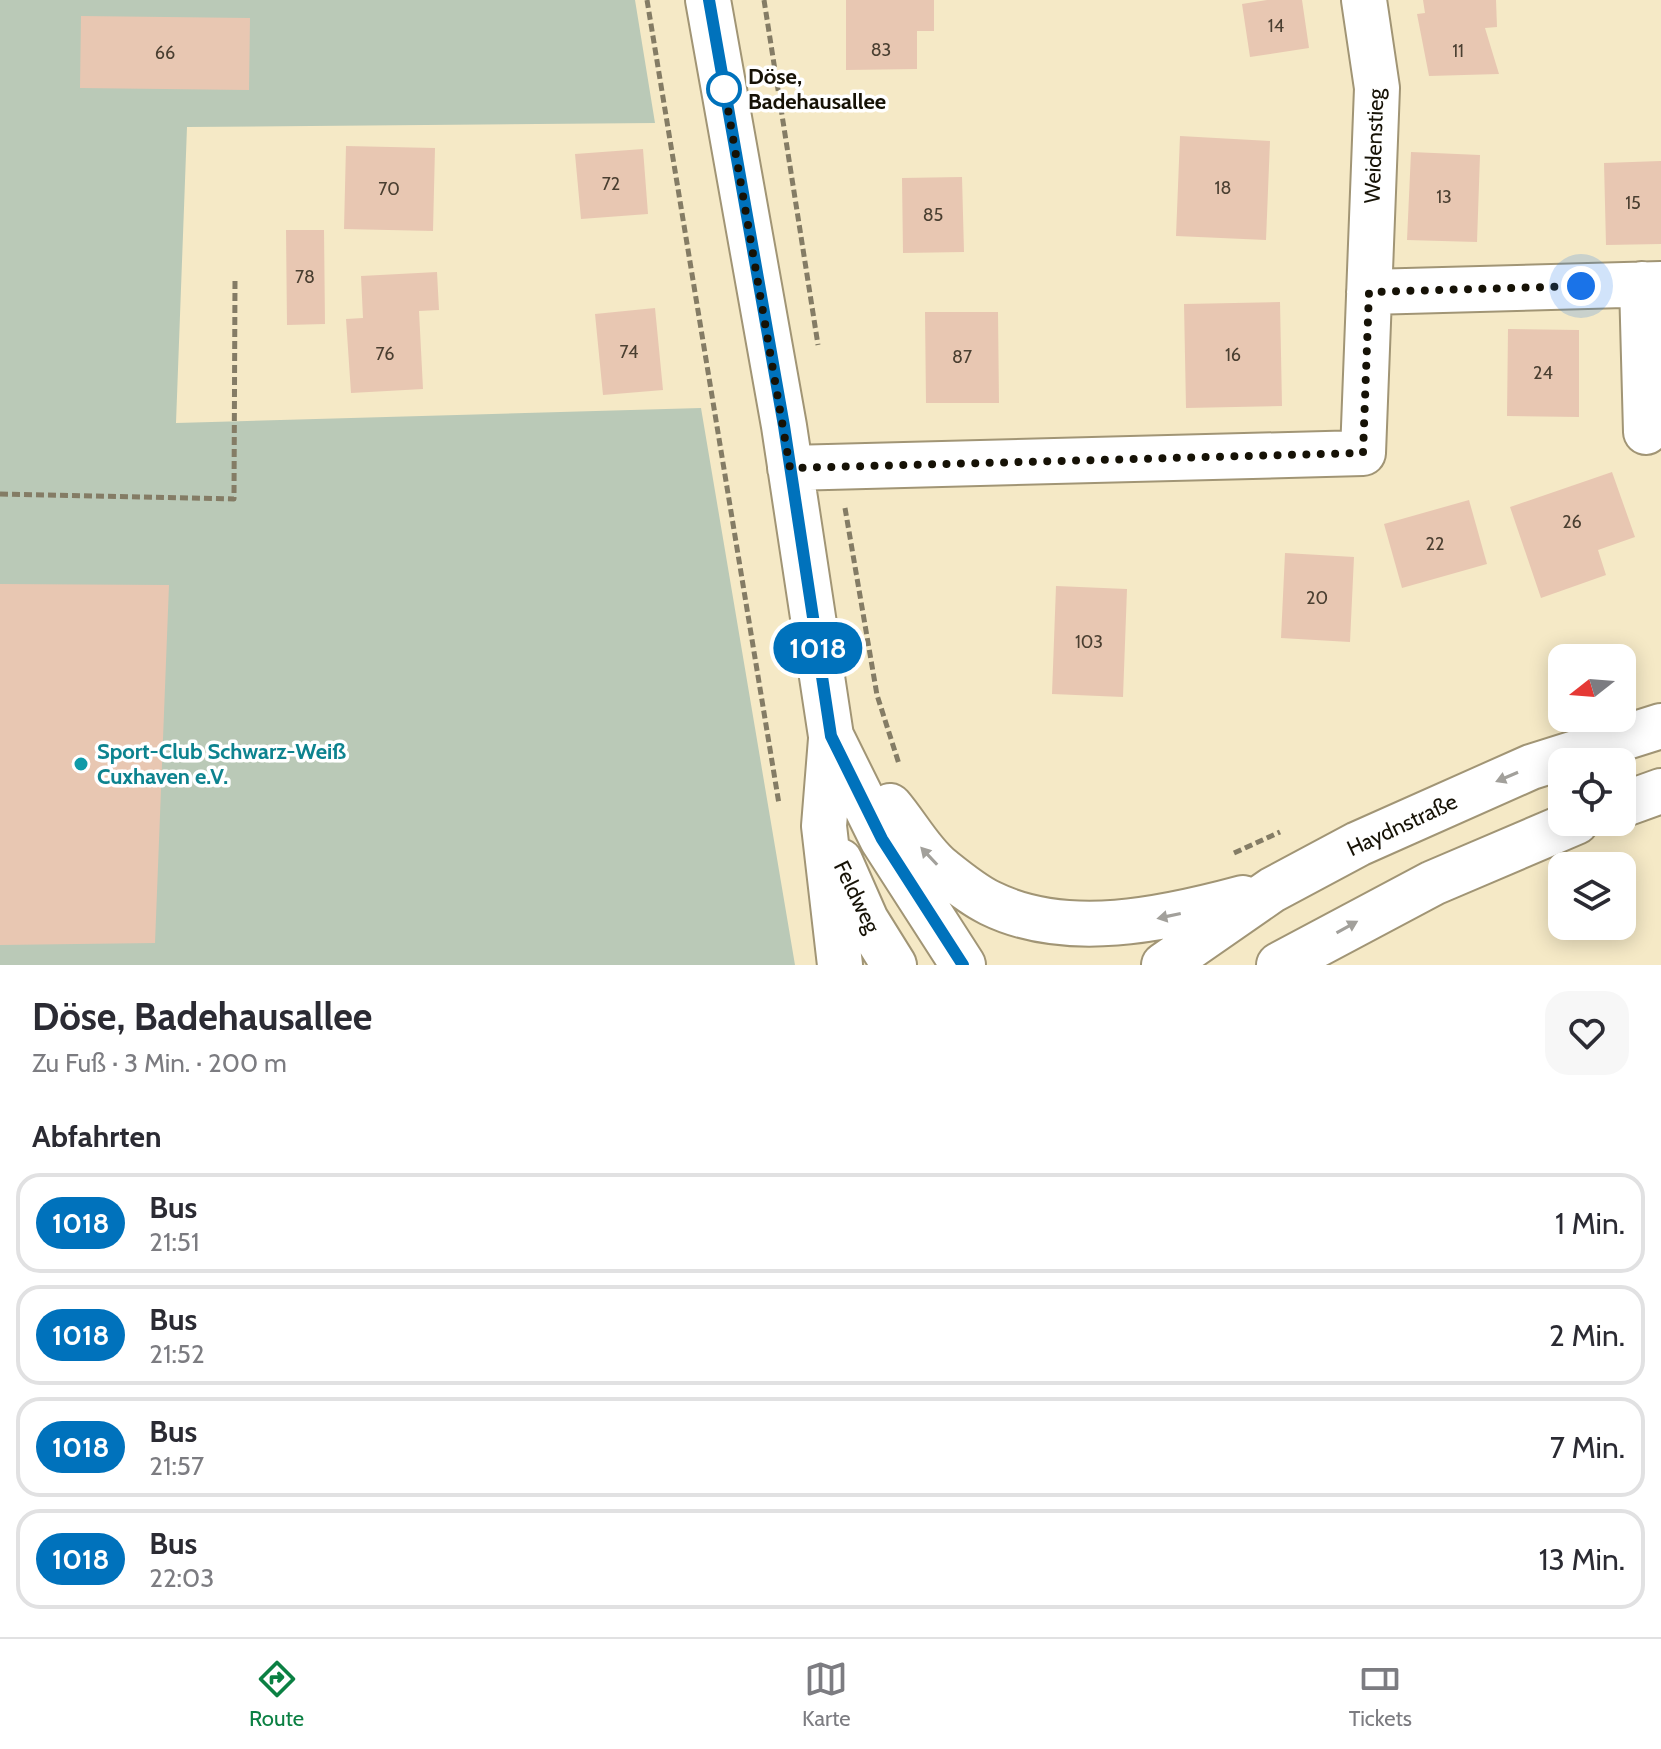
<!DOCTYPE html>
<html lang="de">
<meta charset="utf-8">
<style>
:root{--surface:#fff;--page:#f7f7f7;--text:#2b2b33;--muted:#7c7c81;--line:#e1e1e2;--accent:#0b8043}
body{margin:0;font-family:Cabin,sans-serif;background:var(--page);color:var(--text);height:100vh;display:flex;flex-direction:column;font-size:30px;white-space:nowrap}
*{box-sizing:border-box;margin:0}
p{font-size:26px;color:var(--muted)}
.icon{flex:none;width:44px;height:44px;fill:none;stroke:currentColor;stroke-width:2;stroke-linecap:round;stroke-linejoin:round}
.map{position:relative;height:965px;overflow:hidden}
.details{display:flex;flex-direction:column;background:var(--surface);flex:1}
.details>*{flex:none}
.badge{padding:0 16px;border-radius:26px;font-size:28px;line-height:52px}
.needle{width:52px;rotate:253deg}
.fabs{position:absolute;left:1548px;top:644px;display:grid;gap:16px}
.fabs a{display:grid;place-items:center;width:88px;height:88px;border-radius:16px;background:var(--surface);box-shadow:0 4px 20px #0003;font-size:40px}
.you{position:absolute;width:40px;height:40px;margin:-20px;border:6px solid #fff;border-radius:50%;background:#1a73e8;box-shadow:0 0 0 12px #1a73e833}
.map>.badge{position:absolute;translate:-50% -50%;box-shadow:0 0 0 4px #fff}
h2{padding:0 32px;font-size:30px;line-height:72px}
.round{display:grid;place-items:center;flex:none;width:84px;height:84px;border-radius:24px;background:var(--page)}
.summary{display:flex;align-items:center;justify-content:space-between;height:136px;padding:0 32px}
h1{font-size:38px;font-weight:700;line-height:60px}
ul{padding:0;list-style:none}
li{display:flex;align-items:center;gap:24px;height:100px;margin:0 16px 12px;padding:0 16px;border:4px solid var(--line);border-radius:24px}
li div{flex:1}
li b{display:block;font-size:30px}
li em{font-style:normal}
li .badge{min-width:88px;font-weight:700;text-align:center}
.dock{display:flex;justify-content:space-around;align-items:center;height:112px;border-top:2px solid var(--line);background:var(--surface);font-size:22px;color:var(--muted)}
.dock a{display:grid;justify-items:center;gap:4px}
.dock .selected{color:var(--accent)}
.map>svg:first-child{display:block}
</style>
<div class="map">
<svg width="1661" height="965" viewBox="0 0 1661 965">
<rect width="100%" height="100%" fill="#f5e9c6"/>
<path fill="#bac9b7" d="M 0,0 L 635,0 L 655,123 L 187,127 L 176,423 L 701,408 L 795,965 L 0,965 Z"/>
<path fill="#e8c7b2" d="M 846,0 L 934,0 L 934,31 L 917,31 L 917,69 L 846,70 Z
M 1267,0 L 1302,0 L 1309,48 L 1250,57 L 1242,4 Z
M 1423,0 L 1496,0 L 1497,27 L 1485,28 L 1499,74 L 1429,76 L 1417,14 L 1425,13 Z
M 81,16 L 250,18 L 249,90 L 80,88 Z
M 1180,136 L 1270,141 L 1266,240 L 1176,236 Z
M 346,146 L 435,148 L 433,231 L 344,229 Z
M 643,149 L 648,214 L 581,219 L 575,154 Z
M 1411,152 L 1480,155 L 1477,242 L 1407,240 Z
M 1661,161 L 1661,244 L 1606,245 L 1604,163 Z
M 962,177 L 964,252 L 903,253 L 902,178 Z
M 286,230 L 324,230 L 325,324 L 287,325 Z
M 437,272 L 439,310 L 419,311 L 423,389 L 351,393 L 346,319 L 363,318 L 361,276 Z
M 1280,302 L 1282,406 L 1186,408 L 1184,304 Z
M 655,308 L 663,390 L 603,395 L 595,314 Z
M 925,312 L 998,312 L 999,403 L 926,403 Z
M 1508,329 L 1579,330 L 1579,417 L 1507,416 Z
M 1612,472 L 1635,537 L 1598,550 L 1606,575 L 1541,598 L 1510,507 Z
M 1469,500 L 1487,564 L 1402,588 L 1384,524 Z
M 1285,553 L 1354,557 L 1350,642 L 1281,638 Z
M 0,584 L 169,585 L 155,943 L 0,945 Z
M 1056,586 L 1127,589 L 1123,697 L 1052,694 Z"/>
<g fill="none" stroke-linecap="round" stroke-linejoin="round">
<defs>
<path id="minor" d="M 708,0 L 784,426 L 831,736 L 882,839 L 963,965
M 1642,284 L 1646,432
M 1369,292 L 1661,284
M 790,468 L 1363,453 L 1377,88 L 1364,0
M 831,739 L 824,826 L 840,965
M 1622,805 L 1661,791
M 890,806 C 907,826 920,851 940,868 C 955,880 973,895 990,903 C 1067,941 1165,919 1243,898
M 840,861 L 866,920 L 894,965
M 1164,965 L 1272,890 L 1358,844 L 1531,767 L 1661,726
M 1279,965 L 1433,883 L 1576,822"/>
</defs>
<use href="#minor" stroke="#a19575" stroke-width="48"/>
<path stroke="#847c65" stroke-width="5" stroke-dasharray="8 4" stroke-linecap="butt" d="M 647,0 L 779,804
M 764,0 L 818,345
M 0,494 L 234,499 L 235,281
M 845,508 L 877,695 L 899,764
M 1234,853 L 1280,832"/>
<use href="#minor" stroke="#fff" stroke-width="44"/>
</g>
<defs><path id="oneway-solid" d="M-6-.8H1V-3.2L6.5 0L1 3.2V.8H-6Z" transform="scale(2)"/></defs>
<g fill="#a2a09b">
<use href="#oneway-solid" transform="translate(1507 777) rotate(157)"/>
<use href="#oneway-solid" transform="translate(929 856) rotate(-133)"/>
<use href="#oneway-solid" transform="translate(1169 916) rotate(168)"/>
<use href="#oneway-solid" transform="translate(1347 927) rotate(-29)"/>
</g>
<g fill="none" stroke-linecap="round" stroke-linejoin="round">
<defs>
<path id="line" d="M 709,0 L 784,426 L 831,736 L 882,839 L 963,965"/>
</defs>
<use href="#line" stroke="#fff" stroke-width="18"/>
<use href="#line" stroke="#0072bc" stroke-width="12"/>
<path stroke="#161206" stroke-width="8" stroke-dasharray="0 14.4" d="M 724,89 L 724,86 L 790,468 L 1363,453 L 1369,292 L 1581,286"/>
</g>
<circle fill="#fff" stroke="#0072bc" stroke-width="4" cx="724" cy="89" r="16"/>
<circle fill="#0f9aa8" stroke="#fff" stroke-width="3" cx="81" cy="764" r="8"/>
<g text-anchor="middle" dominant-baseline="central" stroke-width="7" stroke-linejoin="round" paint-order="stroke">
<g font-size="18" fill="#4a3f31">
<text x="1276" y="26">14</text>
<text x="881" y="50">83</text>
<text x="1458" y="51">11</text>
<text x="165" y="53">66</text>
<text x="611" y="184">72</text>
<text x="1223" y="188">18</text>
<text x="389" y="189">70</text>
<text x="1444" y="197">13</text>
<text x="1633" y="203">15</text>
<text x="933" y="215">85</text>
<text x="305" y="277">78</text>
<text x="629" y="352">74</text>
<text x="385" y="354">76</text>
<text x="1233" y="355">16</text>
<text x="962" y="357">87</text>
<text x="1543" y="373">24</text>
<text x="1572" y="522">26</text>
<text x="1435" y="544">22</text>
<text x="1317" y="598">20</text>
<text x="1089" y="642">103</text>
</g>
<g font-size="22" font-weight="bold" fill="#161206" stroke="#fff" text-anchor="start">
<text x="748" y="76">Döse,<tspan x="748" dy="25">Badehausallee</tspan></text>
</g>
<g font-size="22" fill="#161206" stroke="#fff">
<text transform="translate(1374 146) rotate(-88)">Weidenstieg</text>
<text transform="translate(1402 825) rotate(-25)">Haydnstraße</text>
<text transform="translate(857 897) rotate(64)">Feldweg</text>
</g>
<g font-size="22" font-weight="bold" fill="#0d838f" stroke="#fff" text-anchor="start">
<text x="97" y="751">Sport-Club Schwarz-Weiß<tspan x="97" dy="25">Cuxhaven e.V.</tspan></text>
</g>
</g>
</svg>
<div class="fabs">
<a><svg class="needle" viewBox="-14 -14 28 28"><path d="M0-13l5 13h-10z" fill="#e53935"/><path d="M0 13l5-13h-10z" fill="#7c7c81"/></svg></a>
<a><svg class="icon" aria-label="locate" viewBox="0 0 24 24"><circle cx="12" cy="12" r="6"/><path d="M12 2v4M12 18v4M2 12h4M18 12h4"/></svg></a>
<a><svg class="icon" aria-label="layers" viewBox="0 0 24 24"><path d="M12 4l9 5-9 5-9-5zM3 14l9 5 9-5"/></svg></a>
</div>
<div class="you" style="left:1581px;top:286px"></div>
<b class="badge" style="left:818px;top:648px;background:#0072bc;color:#fff">1018</b>
</div>
<section class="details">
<div class="summary"><div><h1>Döse, Badehausallee</h1><p>Zu Fuß · 3 Min. · 200 m</p></div><a class="round"><svg class="icon" aria-label="heart" viewBox="0 0 24 24"><path d="M12 20l-8-8c-3-5 5-10 8-4 3-6 11-1 8 4z"/></svg></a></div>
<h2>Abfahrten</h2>
<ul>
<li><span class="badge" style="background:#0072bc;color:#fff">1018</span><div><b>Bus</b><p>21:51</p></div><em>1 Min.</em></li>
<li><span class="badge" style="background:#0072bc;color:#fff">1018</span><div><b>Bus</b><p>21:52</p></div><em>2 Min.</em></li>
<li><span class="badge" style="background:#0072bc;color:#fff">1018</span><div><b>Bus</b><p>21:57</p></div><em>7 Min.</em></li>
<li><span class="badge" style="background:#0072bc;color:#fff">1018</span><div><b>Bus</b><p>22:03</p></div><em>13 Min.</em></li>
</ul>
</section>
<nav class="dock">
<a class="selected"><svg class="icon" aria-label="directions" viewBox="0 0 24 24"><path d="M12 3l9 9-9 9-9-9zM9 14v-3h6M13 9l2 2-2 2"/></svg>Route</a>
<a><svg class="icon" aria-label="map" viewBox="0 0 24 24"><path d="M3 6l6-2 6 2 6-2v14l-6 2-6-2-6 2zM9 4v14M15 6v14"/></svg>Karte</a>
<a><svg class="icon" aria-label="tickets" viewBox="0 0 24 24"><path d="M3 7h18v10H3zM15 7v10"/></svg>Tickets</a>
</nav>
